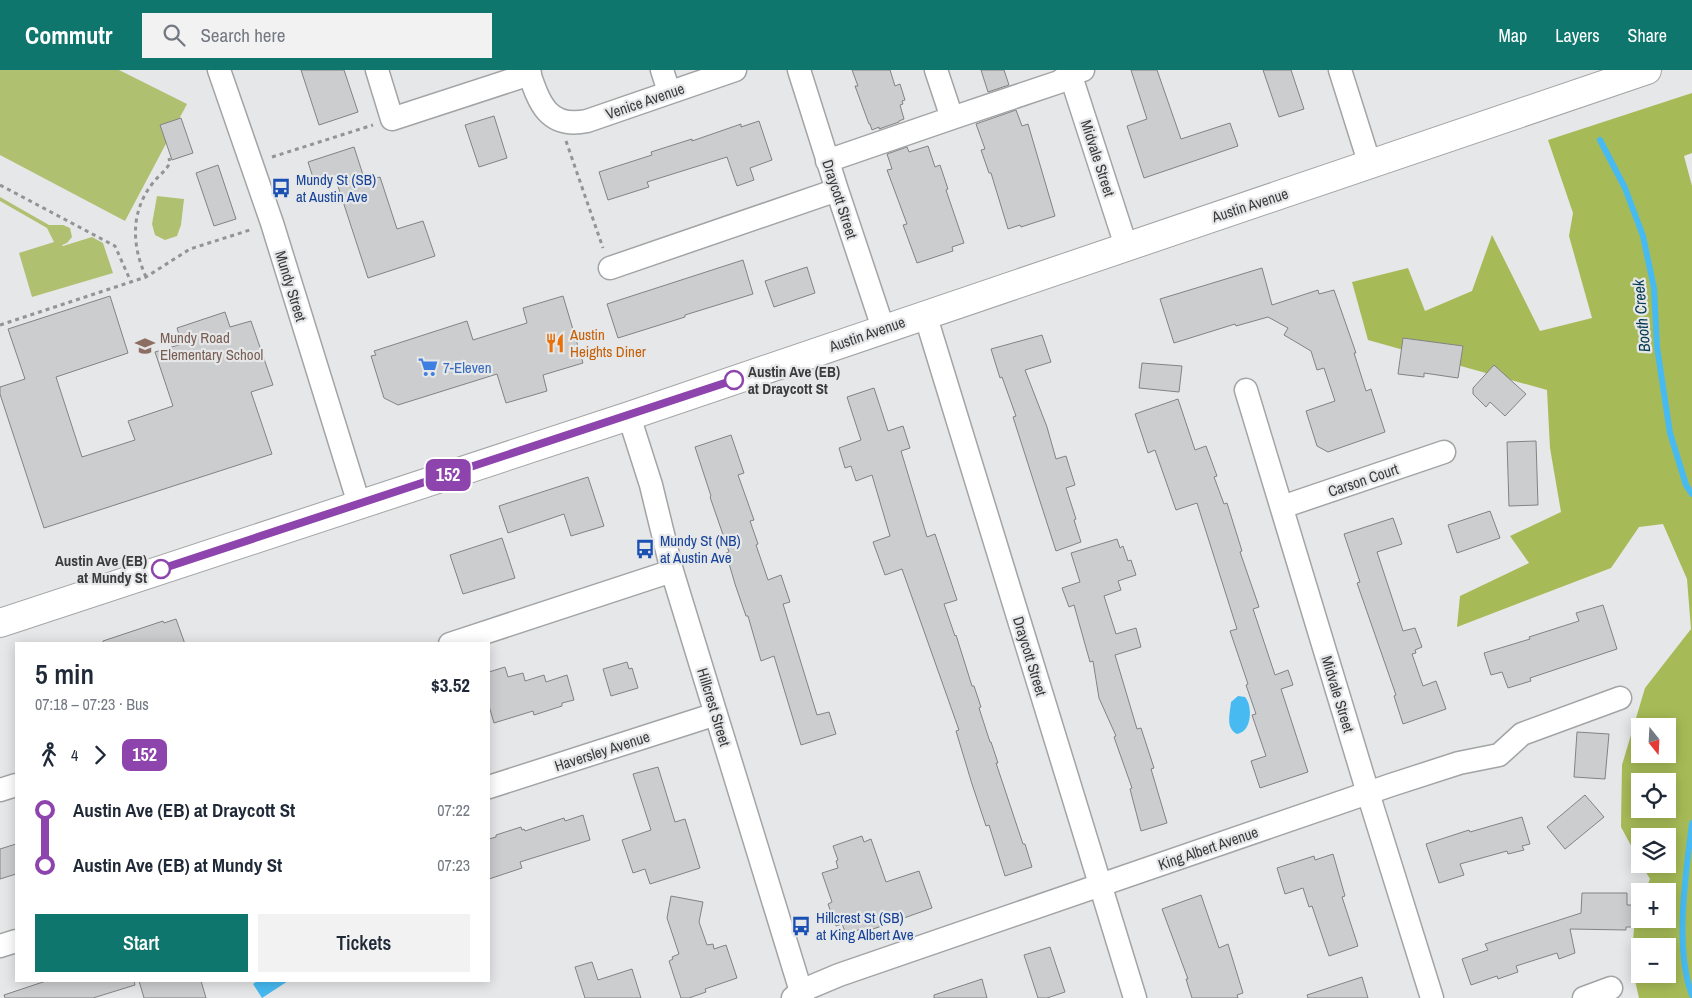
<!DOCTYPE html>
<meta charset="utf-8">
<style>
:root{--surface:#fff;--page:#f2f2f3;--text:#1f2937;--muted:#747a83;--accent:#0f766e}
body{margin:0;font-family:"Archivo Narrow",sans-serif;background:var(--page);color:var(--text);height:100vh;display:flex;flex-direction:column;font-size:19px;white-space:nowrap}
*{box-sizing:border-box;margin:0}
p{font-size:16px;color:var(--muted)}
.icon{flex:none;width:28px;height:28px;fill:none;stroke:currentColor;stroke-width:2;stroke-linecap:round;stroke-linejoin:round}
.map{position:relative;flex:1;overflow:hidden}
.details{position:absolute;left:15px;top:572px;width:475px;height:340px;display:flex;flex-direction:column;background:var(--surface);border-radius:0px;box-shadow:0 2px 12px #0003}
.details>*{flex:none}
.badge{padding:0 10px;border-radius:8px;font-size:18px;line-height:32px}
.needle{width:32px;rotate:162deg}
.fabs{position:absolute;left:1631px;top:648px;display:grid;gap:10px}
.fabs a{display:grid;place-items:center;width:45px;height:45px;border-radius:0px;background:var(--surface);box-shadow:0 2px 12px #0003;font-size:25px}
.map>.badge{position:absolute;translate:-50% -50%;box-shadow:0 0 0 2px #fff}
.legs{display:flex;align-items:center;gap:8px;height:55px;padding:0 20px;font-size:16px}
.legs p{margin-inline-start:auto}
.headline{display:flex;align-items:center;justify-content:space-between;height:85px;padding:0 20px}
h1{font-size:28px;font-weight:600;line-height:38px}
.primary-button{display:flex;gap:10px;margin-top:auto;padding:10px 20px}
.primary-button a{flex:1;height:58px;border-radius:0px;background:var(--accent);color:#fff;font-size:20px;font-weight:600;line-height:58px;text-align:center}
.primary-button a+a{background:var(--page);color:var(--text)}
ul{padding:0 20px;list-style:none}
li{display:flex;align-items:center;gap:18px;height:55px;font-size:19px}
li i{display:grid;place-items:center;width:8px;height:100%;margin:0 6px;background:currentColor}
li i::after{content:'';width:12px;height:12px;margin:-6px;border:4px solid;border-radius:50%;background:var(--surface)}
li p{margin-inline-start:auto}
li:first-child i{background:linear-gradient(#0000 50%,currentColor 0)}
li:last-child i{background:linear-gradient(currentColor 50%,#0000 0)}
header{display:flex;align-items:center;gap:30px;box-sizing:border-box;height:70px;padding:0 25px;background:var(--accent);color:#fff}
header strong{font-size:24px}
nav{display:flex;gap:28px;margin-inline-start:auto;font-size:18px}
.search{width:350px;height:45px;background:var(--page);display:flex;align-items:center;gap:12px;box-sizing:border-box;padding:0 18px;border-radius:0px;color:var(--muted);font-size:19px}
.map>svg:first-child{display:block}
</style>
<header>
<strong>Commutr</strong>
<div class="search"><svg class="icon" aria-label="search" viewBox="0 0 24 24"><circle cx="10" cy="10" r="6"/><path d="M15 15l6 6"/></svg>Search here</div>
<nav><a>Map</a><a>Layers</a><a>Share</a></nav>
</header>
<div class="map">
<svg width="1692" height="928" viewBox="0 0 1692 928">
<rect width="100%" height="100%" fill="#e6e7e8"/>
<path fill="#afc171" d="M 0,0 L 119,0 L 187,34 L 125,151 L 0,85 Z
M 157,126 L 184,129 L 181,155 L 177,166 L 165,170 L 155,165 L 152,154 Z
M 0,127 L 49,155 L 63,155 L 70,158 L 72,167 L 67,173 L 62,175 L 63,176 L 92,167 L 103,173 L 113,203 L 32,227 L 19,183 L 54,172 L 47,158 L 0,131 Z"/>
<path fill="#a6bb57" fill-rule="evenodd" d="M 1692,23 L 1692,83 L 1684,86 L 1692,116 L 1692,928 L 1639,928 L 1631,893 L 1635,848 L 1640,835 L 1640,849 L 1668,849 L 1668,821 L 1645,821 L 1650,809 L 1641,794 L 1668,794 L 1668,766 L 1640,766 L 1640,792 L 1621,757 L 1622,695 L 1645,618 L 1691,559 L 1687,509 L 1663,454 L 1639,457 L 1611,498 L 1457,557 L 1460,526 L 1529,493 L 1510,466 L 1561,442 L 1550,378 L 1547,320 L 1368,270 L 1352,212 L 1408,198 L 1425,241 L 1472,221 L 1492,165 L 1540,261 L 1592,248 L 1569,166 L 1573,143 L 1548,70 ZM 1640,656 L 1668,656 L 1668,684 L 1640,684 ZM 1640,711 L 1668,711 L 1668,739 L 1640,739 ZM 1640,876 L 1668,876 L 1668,904 L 1640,904 Z"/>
<path fill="#47baf1" d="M 1238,626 L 1245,627 C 1253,636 1252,662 1237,664 C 1225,658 1230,644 1231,632 Z
M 257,911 L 288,911 L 262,928 L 253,914 Z"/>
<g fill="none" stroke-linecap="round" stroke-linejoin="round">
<path stroke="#47baf1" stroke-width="6" d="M 1600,70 L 1625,118 L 1643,166 L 1654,218 L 1657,277 L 1670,363 L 1686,415 L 1692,424
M 1692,753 C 1686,803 1674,878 1692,925"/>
</g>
<path fill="#cccdce" stroke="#828384" d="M 301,0 L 344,0 L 358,42 L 319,55 Z
M 852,0 L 890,0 L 895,16 L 900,14 L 905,30 L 902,31 L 903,34 L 900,35 L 904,49 L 899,51 L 899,52 L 879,59 L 879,57 L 872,60 L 870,54 L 869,54 L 855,16 L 858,16 Z
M 981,0 L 1004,0 L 1009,15 L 988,22 Z
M 1131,0 L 1157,0 L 1181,69 L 1230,53 L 1238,76 L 1144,108 L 1127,56 L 1147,49 Z
M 1263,0 L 1291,0 L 1304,39 L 1279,47 Z
M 1016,40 L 1022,56 L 1028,54 L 1055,146 L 1021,157 L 1020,155 L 1008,159 L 991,103 L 989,103 L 981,80 L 985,79 L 976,54 Z
M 494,46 L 507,88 L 479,97 L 465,55 Z
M 181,48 L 193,83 L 172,90 L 160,55 Z
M 759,51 L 772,90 L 750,98 L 754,110 L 737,116 L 727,87 L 647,112 L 649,117 L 608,130 L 599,102 L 652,85 L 651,82 L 692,69 L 692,71 L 741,54 L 741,57 Z
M 928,76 L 935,97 L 940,95 L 948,119 L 946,120 L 964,173 L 952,177 L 953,181 L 917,193 L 903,155 L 907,154 L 887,100 L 892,99 L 887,84 L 907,77 L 909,82 Z
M 354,77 L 365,111 L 380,107 L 397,159 L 423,151 L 435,186 L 368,208 L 335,107 L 315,114 L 308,92 Z
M 218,95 L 236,149 L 214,156 L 196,103 Z
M 743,190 L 753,224 L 685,245 L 685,247 L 618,268 L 607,234 Z
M 807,197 L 815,223 L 774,237 L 765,211 Z
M 1262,198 L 1272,235 L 1318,220 L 1319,224 L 1334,220 L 1356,283 L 1354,283 L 1366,321 L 1371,319 L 1385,362 L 1328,382 L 1317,376 L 1306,341 L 1335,331 L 1324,298 L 1317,300 L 1311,281 L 1284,265 L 1288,258 L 1268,247 L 1236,256 L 1235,254 L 1174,273 L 1160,229 Z
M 110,226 L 128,283 L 56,307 L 82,387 L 135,370 L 128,351 L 173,336 L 155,282 L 182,274 L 177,258 L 225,242 L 230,257 L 251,251 L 273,315 L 251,322 L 272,384 L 44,458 L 0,324 L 0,317 L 25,309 L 8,259 Z
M 563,226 L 583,293 L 543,305 L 547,321 L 506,333 L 497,304 L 398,335 L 384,328 L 371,286 L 376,285 L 374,281 L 467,251 L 473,270 L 527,253 L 523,238 Z
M 1042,265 L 1051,292 L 1025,300 L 1047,357 L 1056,389 L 1066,386 L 1075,415 L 1066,418 L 1076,449 L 1074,450 L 1081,472 L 1056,481 L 1013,347 L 1016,346 L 1002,307 L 1000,308 L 991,279 Z
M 1403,268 L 1463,276 L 1458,308 L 1424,303 L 1424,307 L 1398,304 Z
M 1142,293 L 1182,296 L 1179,322 L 1139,318 Z
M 1494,295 L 1526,324 L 1505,346 L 1490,332 L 1486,337 L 1473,324 L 1473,318 Z
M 874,318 L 888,361 L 903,356 L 910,378 L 901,381 L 927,467 L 935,464 L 957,530 L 944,534 L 955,566 L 956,565 L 972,616 L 974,616 L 981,637 L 979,638 L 990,672 L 991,672 L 998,693 L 996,693 L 1023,774 L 1025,774 L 1032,797 L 1005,806 L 989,755 L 986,756 L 972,714 L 956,661 L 959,660 L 902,499 L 885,505 L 873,472 L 890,466 L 872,405 L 856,411 L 851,396 L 845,398 L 839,378 L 861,370 L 847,327 Z
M 1178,329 L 1195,380 L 1206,376 L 1217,406 L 1214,407 L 1224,434 L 1227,433 L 1242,481 L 1240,482 L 1259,537 L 1253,539 L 1275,605 L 1288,600 L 1293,615 L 1281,619 L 1308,702 L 1260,718 L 1251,691 L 1266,686 L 1252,645 L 1256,644 L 1246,615 L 1248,614 L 1230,561 L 1237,559 L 1197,433 L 1176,440 L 1155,380 L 1148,383 L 1135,344 Z
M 731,365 L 744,403 L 738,405 L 754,450 L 750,451 L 758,474 L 756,475 L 768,510 L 781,505 L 790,532 L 783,534 L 817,645 L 829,642 L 836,664 L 801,675 L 774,586 L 761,591 L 748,546 L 746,546 L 735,514 L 726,483 L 729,482 L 710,427 L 711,426 L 695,377 Z
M 1536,371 L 1538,435 L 1509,436 L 1507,372 Z
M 588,407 L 604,456 L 571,466 L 564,444 L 508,463 L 499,436 Z
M 1490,441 L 1500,468 L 1457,483 L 1448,455 Z
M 1393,448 L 1402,474 L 1377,482 L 1403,561 L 1415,558 L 1422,577 L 1415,580 L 1416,583 L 1412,584 L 1423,616 L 1436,611 L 1446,639 L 1403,654 L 1394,626 L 1396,625 L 1357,513 L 1360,512 L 1344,464 Z
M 502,468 L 515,508 L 463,524 L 450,485 Z
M 1117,469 L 1120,478 L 1123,476 L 1128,491 L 1131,490 L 1136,505 L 1118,511 L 1121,520 L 1104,526 L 1116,564 L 1136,558 L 1141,577 L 1115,585 L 1137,659 L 1141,658 L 1154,698 L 1151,699 L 1167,753 L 1141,761 L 1130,719 L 1132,718 L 1114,667 L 1116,666 L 1099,628 L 1093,591 L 1090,592 L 1074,535 L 1069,537 L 1062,518 L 1080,512 L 1071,483 Z
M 1603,535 L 1617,579 L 1530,608 L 1531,611 L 1508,618 L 1502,602 L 1491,605 L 1484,583 L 1530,569 L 1529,567 L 1579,551 L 1576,543 Z
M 176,549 L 185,574 L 103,574 L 103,571 L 163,551 L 164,553 Z
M 627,592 L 629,599 L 632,598 L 638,618 L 611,626 L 603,599 Z
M 505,597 L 508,607 L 523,603 L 525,611 L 544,605 L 546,612 L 567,605 L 574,630 L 562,633 L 562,636 L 534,645 L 533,641 L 494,653 L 489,636 L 489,602 Z
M 1577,662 L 1609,664 L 1605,709 L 1574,707 Z
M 658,697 L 675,752 L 685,749 L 700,798 L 650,814 L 645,799 L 633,803 L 622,770 L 651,760 L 633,704 Z
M 1585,725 L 1604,747 L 1565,779 L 1547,757 Z
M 583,745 L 590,770 L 520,792 L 522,798 L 489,809 L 489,769 L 496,767 L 496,765 L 521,757 L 522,760 L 524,759 L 525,761 L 564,748 L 565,751 Z
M 1522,747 L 1530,774 L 1522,776 L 1524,780 L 1508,784 L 1507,781 L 1460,794 L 1464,805 L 1439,813 L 1426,774 L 1469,760 L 1470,762 Z
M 862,766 L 864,772 L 871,769 L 886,812 L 919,801 L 932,838 L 862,863 L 861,859 L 846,864 L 842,854 L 836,856 L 828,834 L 832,832 L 822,803 L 838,798 L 836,791 L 838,790 L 833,776 Z
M 16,774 L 16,804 L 0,809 L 0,779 Z
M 1333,784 L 1345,826 L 1342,827 L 1358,876 L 1329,886 L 1312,836 L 1309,837 L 1303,818 L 1285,824 L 1277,798 L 1314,786 L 1315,790 Z
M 1582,823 L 1627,823 L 1627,835 L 1637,835 L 1636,857 L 1626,857 L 1626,860 L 1570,859 L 1575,883 L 1559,889 L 1557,883 L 1516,896 L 1518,902 L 1498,909 L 1497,906 L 1471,915 L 1462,889 L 1488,880 L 1485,874 L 1581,843 Z
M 1201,825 L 1219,878 L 1228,874 L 1243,923 L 1237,925 L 1238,928 L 1192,928 L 1186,909 L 1188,909 L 1162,839 Z
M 671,826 L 703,832 L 699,852 L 707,875 L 713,874 L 714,879 L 726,875 L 737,908 L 705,919 L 706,922 L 689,928 L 681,928 L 669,891 L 673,889 L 672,887 L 679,884 L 667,848 Z
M 1050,877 L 1065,922 L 1047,928 L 1038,928 L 1024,885 Z
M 592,892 L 598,910 L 632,899 L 641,928 L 585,928 L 575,897 Z
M 1362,907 L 1368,928 L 1308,928 L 1307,925 Z
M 982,909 L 987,928 L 934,928 L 934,925 Z
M 46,911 L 134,911 L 135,915 L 93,928 L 5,928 L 4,925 Z
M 139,911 L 201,911 L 206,928 L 144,928 Z"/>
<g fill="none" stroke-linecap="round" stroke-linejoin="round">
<defs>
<path id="minor" d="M 219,0 L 272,153 L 359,434
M 377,0 L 392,49 L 530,4
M 528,0 C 539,32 547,59 587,51 L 735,0
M 662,0 L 669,22
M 799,0 L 837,120 L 883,258
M 1069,0 L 1126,176
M 1340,0 L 1370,95
M 952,48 L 1059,12 L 1070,4 L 1083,0
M 827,91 L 952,48 L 936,0
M 610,198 L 837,120
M 925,244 L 1135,928
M 1246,320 L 1368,723 L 1432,928
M 629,346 L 651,415 L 672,501 L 803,928
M 1282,437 L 1444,382
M 450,574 L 672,501
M 489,717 L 716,644
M 0,720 L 16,715
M 0,876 L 16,871
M 793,928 L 801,921 L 839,905 L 1391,715 L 1459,693 L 1499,685 L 1522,664 L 1620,628
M 1584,928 L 1611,918"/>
<path id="major" d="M 0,553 L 629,346 L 1647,0"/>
</defs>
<use href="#minor" stroke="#a3a4a5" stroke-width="25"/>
<use href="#major" stroke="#a3a4a5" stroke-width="30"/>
<path stroke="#939495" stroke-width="3" stroke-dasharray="4 4" stroke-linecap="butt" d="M 566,71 L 603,178
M 272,87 L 373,55
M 0,115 L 115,176 L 131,212
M 146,207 C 132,176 130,143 152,114 C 158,106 164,103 170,93 L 169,88
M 0,255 L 146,207 L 190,179 L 253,159"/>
<use href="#minor" stroke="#fff" stroke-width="22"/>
<use href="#major" stroke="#fff" stroke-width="28"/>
</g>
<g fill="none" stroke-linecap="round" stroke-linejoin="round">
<defs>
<path id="line-1" d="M 161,499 L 734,310"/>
</defs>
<use href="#line-1" stroke="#fff" stroke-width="11"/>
<use href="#line-1" stroke="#8e44ad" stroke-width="8"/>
</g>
<defs>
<symbol id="bus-bare" viewBox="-9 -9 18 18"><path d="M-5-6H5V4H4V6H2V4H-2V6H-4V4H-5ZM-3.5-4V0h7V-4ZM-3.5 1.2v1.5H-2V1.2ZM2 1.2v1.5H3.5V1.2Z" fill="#1a4fb4" stroke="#e6e7e8" stroke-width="2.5" paint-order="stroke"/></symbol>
<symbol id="restaurant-bare" viewBox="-9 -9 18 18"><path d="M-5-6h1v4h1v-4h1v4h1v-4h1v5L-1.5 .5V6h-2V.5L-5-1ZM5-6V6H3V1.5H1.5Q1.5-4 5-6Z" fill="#e8710a" stroke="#e6e7e8" stroke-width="2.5" paint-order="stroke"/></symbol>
<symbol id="school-bare" viewBox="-9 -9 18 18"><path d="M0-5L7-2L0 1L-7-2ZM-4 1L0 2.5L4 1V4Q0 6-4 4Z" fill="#8d6e63" stroke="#e6e7e8" stroke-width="2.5" paint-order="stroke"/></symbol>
<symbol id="supermarket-bare" viewBox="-9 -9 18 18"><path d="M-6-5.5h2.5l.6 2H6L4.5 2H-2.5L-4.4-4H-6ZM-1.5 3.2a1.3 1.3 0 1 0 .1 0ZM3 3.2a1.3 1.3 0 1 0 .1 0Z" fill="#3f7fe0" stroke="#e6e7e8" stroke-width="2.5" paint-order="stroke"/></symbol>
</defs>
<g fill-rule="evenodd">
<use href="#bus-bare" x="267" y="104" width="28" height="28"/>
<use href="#restaurant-bare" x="541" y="259" width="28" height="28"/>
<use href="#school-bare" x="131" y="262" width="28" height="28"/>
<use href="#supermarket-bare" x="414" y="283" width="28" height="28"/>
<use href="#bus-bare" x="631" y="465" width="28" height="28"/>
<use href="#bus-bare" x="787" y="842" width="28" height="28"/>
</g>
<g fill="#fff" stroke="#8e44ad" stroke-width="2.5">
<circle cx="734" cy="310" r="9"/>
<circle cx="161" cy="499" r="9"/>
</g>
<g text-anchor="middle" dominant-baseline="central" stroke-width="4.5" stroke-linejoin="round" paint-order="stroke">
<g font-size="15" fill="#3b3b3c" stroke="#e6e7e8">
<text transform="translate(645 31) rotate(-19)">Venice Avenue</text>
<text transform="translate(1098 88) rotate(72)">Midvale Street</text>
<text transform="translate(840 129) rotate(72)">Draycott Street</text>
<text transform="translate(1250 135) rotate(-18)">Austin Avenue</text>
<text transform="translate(291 216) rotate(73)">Mundy Street</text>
<text transform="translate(867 264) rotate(-19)">Austin Avenue</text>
<text transform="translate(1363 410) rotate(-19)">Carson Court</text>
<text transform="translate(1030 586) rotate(73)">Draycott Street</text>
<text transform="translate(1338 624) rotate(73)">Midvale Street</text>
<text transform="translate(714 637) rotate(73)">Hillcrest Street</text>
<text transform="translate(602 681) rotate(-18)">Haversley Avenue</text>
<text transform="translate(1208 778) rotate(-19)">King Albert Avenue</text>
</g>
<g font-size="15" fill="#164399" stroke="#e6e7e8" text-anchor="start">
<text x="296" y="109">Mundy St (SB)<tspan x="296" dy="17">at Austin Ave</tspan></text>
<text x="660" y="470">Mundy St (NB)<tspan x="660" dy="17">at Austin Ave</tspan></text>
<text x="816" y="847">Hillcrest St (SB)<tspan x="816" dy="17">at King Albert Ave</tspan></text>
</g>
<g font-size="15" fill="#c56008" stroke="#e6e7e8" text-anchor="start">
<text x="570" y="264">Austin<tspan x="570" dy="17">Heights Diner</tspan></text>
</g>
<g font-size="15" fill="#785e54" stroke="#e6e7e8" text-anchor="start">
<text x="160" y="267">Mundy Road<tspan x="160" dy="17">Elementary School</tspan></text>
</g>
<g font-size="15" fill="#366cbe" stroke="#e6e7e8" text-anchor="start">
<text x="443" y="297">7-Eleven</text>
</g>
<g font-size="15" font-weight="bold" fill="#3b3b3c" stroke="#e6e7e8" text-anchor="start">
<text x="748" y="301">Austin Ave (EB)<tspan x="748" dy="17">at Draycott St</tspan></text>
<text x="147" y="490" text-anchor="end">Austin Ave (EB)<tspan x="147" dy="17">at Mundy St</tspan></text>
</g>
<g font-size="16" font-style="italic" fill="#063a50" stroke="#e6e7e8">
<text transform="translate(1641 246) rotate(-95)">Booth Creek</text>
</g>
</g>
</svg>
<div class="fabs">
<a><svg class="needle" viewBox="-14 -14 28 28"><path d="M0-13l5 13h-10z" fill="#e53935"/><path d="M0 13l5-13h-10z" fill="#747a83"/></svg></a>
<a><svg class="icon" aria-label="locate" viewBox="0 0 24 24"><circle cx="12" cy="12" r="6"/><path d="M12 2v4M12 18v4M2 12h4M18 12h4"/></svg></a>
<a><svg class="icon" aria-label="layers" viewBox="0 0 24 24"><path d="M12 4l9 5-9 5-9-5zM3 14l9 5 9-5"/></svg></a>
<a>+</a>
<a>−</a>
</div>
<b class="badge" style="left:448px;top:405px;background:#8e44ad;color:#fff">152</b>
<section class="details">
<div class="headline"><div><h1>5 min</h1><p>07:18 – 07:23 · Bus</p></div><b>$3.52</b></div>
<div class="legs"><svg class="icon" aria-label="walk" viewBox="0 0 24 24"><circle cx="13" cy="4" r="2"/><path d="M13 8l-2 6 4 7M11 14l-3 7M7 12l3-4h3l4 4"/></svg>4<svg class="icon" aria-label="forward" viewBox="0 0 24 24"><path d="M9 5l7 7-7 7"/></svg><b class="badge" style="background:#8e44ad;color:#fff">152</b></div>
<ul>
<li><i style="color:#8e44ad"></i><b>Austin Ave (EB) at Draycott St</b><p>07:22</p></li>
<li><i style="color:#8e44ad"></i><b>Austin Ave (EB) at Mundy St</b><p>07:23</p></li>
</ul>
<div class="primary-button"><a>Start</a><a>Tickets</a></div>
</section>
</div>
